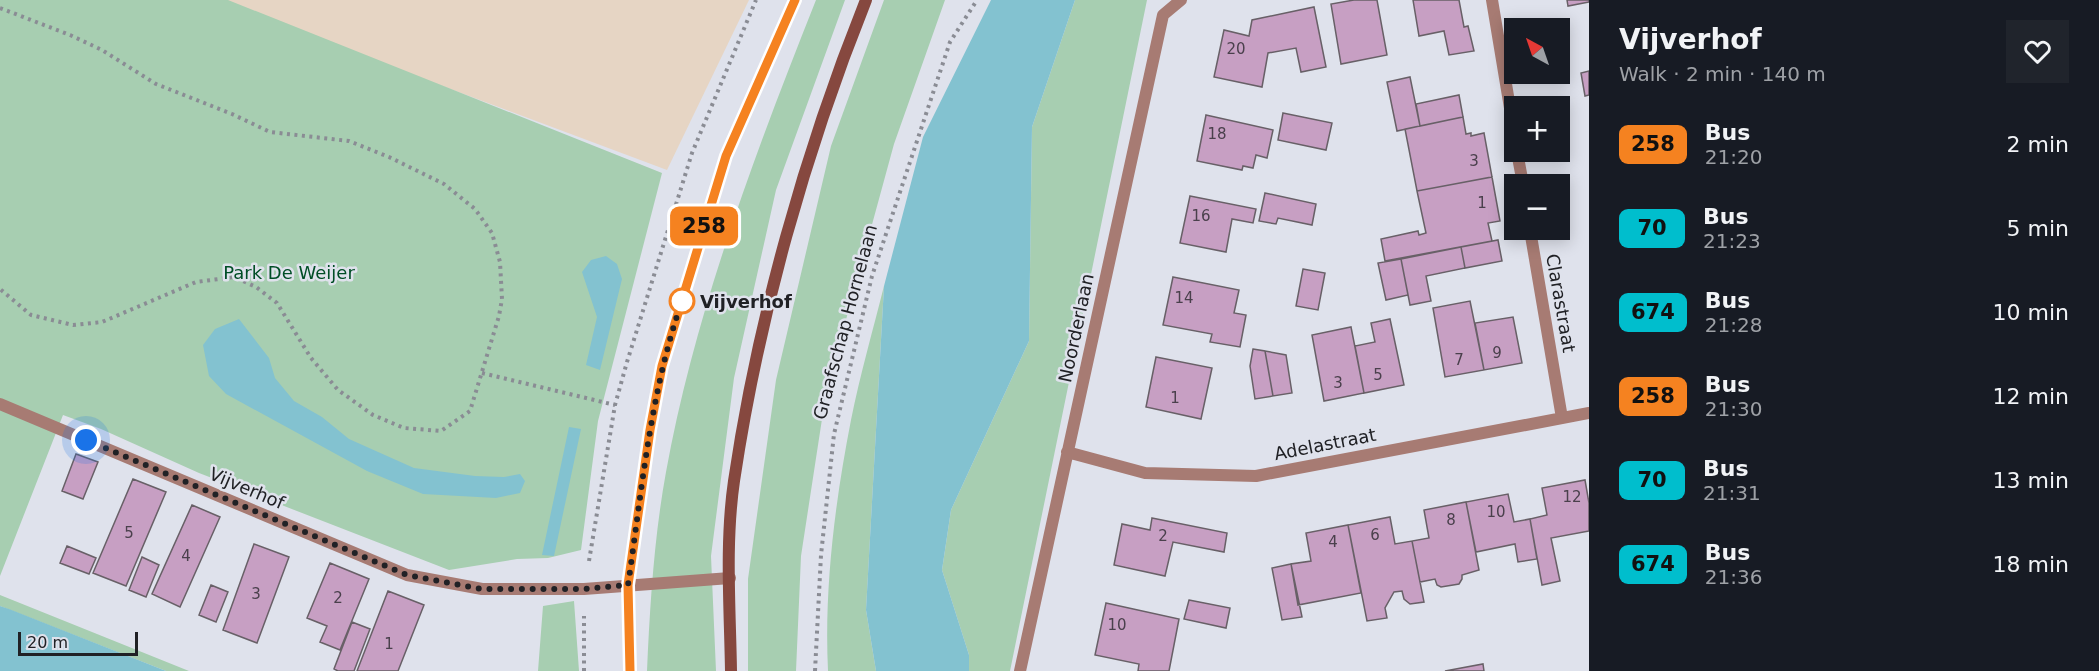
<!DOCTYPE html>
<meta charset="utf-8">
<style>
:root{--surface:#171b24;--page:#20242c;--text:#f1f3f6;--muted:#9ea1a6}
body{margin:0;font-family:"DejaVu Sans",sans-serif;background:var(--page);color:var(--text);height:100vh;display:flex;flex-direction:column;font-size:22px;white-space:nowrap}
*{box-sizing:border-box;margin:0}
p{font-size:20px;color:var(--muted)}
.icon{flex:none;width:33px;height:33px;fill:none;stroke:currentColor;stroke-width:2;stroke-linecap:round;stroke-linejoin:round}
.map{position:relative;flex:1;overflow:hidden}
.details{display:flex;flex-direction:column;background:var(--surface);width:510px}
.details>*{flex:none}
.badge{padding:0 12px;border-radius:9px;font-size:21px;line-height:39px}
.needle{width:39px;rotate:320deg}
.fabs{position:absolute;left:1504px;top:18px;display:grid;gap:12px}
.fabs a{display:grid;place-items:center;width:66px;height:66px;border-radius:0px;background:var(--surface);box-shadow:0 3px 15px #0003;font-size:30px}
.scale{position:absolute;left:18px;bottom:15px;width:120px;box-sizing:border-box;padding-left:6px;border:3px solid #202125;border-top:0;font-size:16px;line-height:21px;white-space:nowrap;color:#202125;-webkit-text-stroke:4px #dfe2ec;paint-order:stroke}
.you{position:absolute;width:30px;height:30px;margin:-15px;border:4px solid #fff;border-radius:50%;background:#1a73e8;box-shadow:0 0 0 9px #1a73e833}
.map>.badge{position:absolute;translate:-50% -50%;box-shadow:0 0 0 3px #fff}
.round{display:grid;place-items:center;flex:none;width:63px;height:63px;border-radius:0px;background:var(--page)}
.head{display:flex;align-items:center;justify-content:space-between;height:102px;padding:0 30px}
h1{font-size:28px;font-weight:700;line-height:45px}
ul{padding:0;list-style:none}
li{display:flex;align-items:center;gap:18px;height:84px;padding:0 30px}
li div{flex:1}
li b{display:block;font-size:22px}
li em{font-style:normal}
li .badge{min-width:66px;font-weight:700;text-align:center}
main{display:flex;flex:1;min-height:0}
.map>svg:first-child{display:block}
</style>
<main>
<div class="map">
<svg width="1589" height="671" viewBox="0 0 1589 671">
<rect width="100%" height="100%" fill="#dfe2ec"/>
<path fill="#e6d5c4" d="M 212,0 L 749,0 L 667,170 Z"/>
<path fill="#a7ceb1" d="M 0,0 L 228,0 L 662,173 L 598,421 L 581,550 L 548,558 L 517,559 L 449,570 L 199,473 L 101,429 L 63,415 L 0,576 Z
M 816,0 L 845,0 L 776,190 L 734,378 L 711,556 L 716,671 L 647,671 C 650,605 654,538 666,472 C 695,312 756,151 816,0 Z
M 884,0 L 945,0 L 894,144 L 826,393 L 801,556 L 796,671 L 748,671 L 748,579 L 776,380 L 831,146 Z
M 1075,0 L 1147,0 L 1010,671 L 969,671 L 969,655 L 942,570 L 951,510 L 1029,341 L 1032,127 Z
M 884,286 L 866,610 L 876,671 L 828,671 C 824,588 835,502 851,420 C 860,375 873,330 884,286 Z
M 0,595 L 189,671 L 166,671 L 0,606 Z
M 574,601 L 579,671 L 538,671 L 543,606 Z"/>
<path fill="#83c2d0" d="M 991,0 L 1075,0 L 1032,127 L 1029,341 L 951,510 L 942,570 L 969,655 L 969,671 L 876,671 L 866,610 L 884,286 L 923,137 Z
M 606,256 L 617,264 L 622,279 L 600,370 L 586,365 L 597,317 L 582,272 L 591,260 Z
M 239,319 L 269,358 L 275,378 L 294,401 L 322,417 L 349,439 L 414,468 L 475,476 L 504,477 L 520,474 L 525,481 L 520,493 L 496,498 L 423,494 L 367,471 L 226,394 L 209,376 L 203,345 L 215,329 Z
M 569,427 L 581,429 L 554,556 L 542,555 Z
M 0,606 L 9,609 L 166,671 L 0,671 Z"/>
<path fill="#c79fc3" stroke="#686067" stroke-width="1.5" d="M 1354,0 L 1377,0 L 1387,55 L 1341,64 L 1331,4 Z
M 1413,0 L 1459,0 L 1464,27 L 1468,26 L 1474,51 L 1449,55 L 1444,31 L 1419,36 Z
M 1567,0 L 1589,0 L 1589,2 L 1568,6 Z
M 1314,7 L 1326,67 L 1301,72 L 1296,48 L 1268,53 L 1262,87 L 1214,77 L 1224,30 L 1249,36 L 1252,20 Z
M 1589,71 L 1589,95 L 1585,96 L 1581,73 Z
M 1410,77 L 1420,126 L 1397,131 L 1387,82 Z
M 1459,95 L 1463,117 L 1420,126 L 1416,104 Z
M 1283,113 L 1332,123 L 1326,150 L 1278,140 Z
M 1206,115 L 1273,130 L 1267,158 L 1256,155 L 1253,168 L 1243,166 L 1242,170 L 1197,161 Z
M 1463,117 L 1466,134 L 1471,133 L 1471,136 L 1484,133 L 1492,177 L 1417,191 L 1405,129 Z
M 1492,177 L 1500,221 L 1488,223 L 1492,241 L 1385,261 L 1381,239 L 1418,231 L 1419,235 L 1426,233 L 1417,191 Z
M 1265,193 L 1316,204 L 1312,225 L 1278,218 L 1276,224 L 1259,221 Z
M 1190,196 L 1256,209 L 1253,223 L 1232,219 L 1226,252 L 1180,243 Z
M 1498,240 L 1502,261 L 1465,268 L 1461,247 Z
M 1461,247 L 1465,268 L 1426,276 L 1431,301 L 1410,305 L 1401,259 Z
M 1401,259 L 1408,295 L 1386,300 L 1378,263 Z
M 1303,269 L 1325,273 L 1318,310 L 1296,306 Z
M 1173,277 L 1239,290 L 1234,313 L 1246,315 L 1240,347 L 1210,342 L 1212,334 L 1163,325 Z
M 1470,301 L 1484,370 L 1445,377 L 1433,308 Z
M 1513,317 L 1522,363 L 1484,370 L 1475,323 Z
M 1390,319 L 1404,385 L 1364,393 L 1355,346 L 1375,342 L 1371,323 Z
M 1351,327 L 1364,393 L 1324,401 L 1312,335 Z
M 1253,349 L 1265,351 L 1273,396 L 1255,399 L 1250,366 Z
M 1265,351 L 1286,355 L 1292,393 L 1273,396 Z
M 1156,357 L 1212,368 L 1201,419 L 1146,407 Z
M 76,454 L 98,462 L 83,499 L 62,491 Z
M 133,479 L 166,492 L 126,586 L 93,573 Z
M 1585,480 L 1589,503 L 1589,531 L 1551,538 L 1560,581 L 1542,585 L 1530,519 L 1547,515 L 1542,488 Z
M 1508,494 L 1514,522 L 1530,519 L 1537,559 L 1518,562 L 1515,544 L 1476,552 L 1466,502 Z
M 1466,502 L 1479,570 L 1462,575 L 1462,579 L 1459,584 L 1441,587 L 1437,585 L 1435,579 L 1420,582 L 1412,541 L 1429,538 L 1424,510 Z
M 192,505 L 220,517 L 180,607 L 152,594 Z
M 1390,517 L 1395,544 L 1412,541 L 1424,602 L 1410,604 L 1404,599 L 1402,591 L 1394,592 L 1385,608 L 1387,618 L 1367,621 L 1348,525 Z
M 1152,518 L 1227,533 L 1224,552 L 1173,542 L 1165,576 L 1114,565 L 1122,524 L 1150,530 Z
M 1348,525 L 1361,593 L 1298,605 L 1291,564 L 1311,561 L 1306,533 Z
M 254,544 L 289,557 L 257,643 L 223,630 Z
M 67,546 L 96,558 L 89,574 L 60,563 Z
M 142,557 L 159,565 L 146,597 L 129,590 Z
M 330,563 L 369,579 L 340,650 L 320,642 L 327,626 L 307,618 Z
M 1291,564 L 1302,617 L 1282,620 L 1272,568 Z
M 211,585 L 228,592 L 216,622 L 199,615 Z
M 388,591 L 424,605 L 398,671 L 357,671 Z
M 1189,600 L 1230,608 L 1226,628 L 1184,619 Z
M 1106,603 L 1179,619 L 1169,671 L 1138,671 L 1139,664 L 1095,655 Z
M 352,622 L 370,629 L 354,671 L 338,671 L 334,669 Z
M 1483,664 L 1484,671 L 1445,671 Z"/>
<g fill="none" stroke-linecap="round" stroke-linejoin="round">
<path stroke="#8a8c94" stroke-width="4" stroke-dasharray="3 4.5" stroke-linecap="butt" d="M 0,8 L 70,35 L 102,50 L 156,84 L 232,114 L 270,132 L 349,141 L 389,157 L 444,184 L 475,209 L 492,233 L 500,262 L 502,299 L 499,316 L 470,411 L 441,431 L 404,428 L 373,415 L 338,390 L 311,358 L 277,303 L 256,287 L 234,277 L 196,282 L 102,322 L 73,325 L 31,315 L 0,289
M 482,373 L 615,405
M 589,561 L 615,405 L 627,362 L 692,153 L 756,0
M 584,671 L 584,616
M 815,671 L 821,555 L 834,434 L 872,276 L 950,42 L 977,0"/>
<path stroke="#a77b73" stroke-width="12" d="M 1492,0 L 1515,138
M 1517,152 L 1523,184
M 1530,230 L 1562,418
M 0,404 L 407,575 L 482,589 L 584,589 L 730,578
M 1067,452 L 1145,473 L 1256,476 L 1589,413
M 1020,671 L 1163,15 L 1181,0"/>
<path stroke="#86483f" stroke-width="12" d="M 630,671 L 628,585 L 650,430 L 662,366 L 726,156 L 795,0
M 731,671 C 730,608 725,543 734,481 C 758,319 805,152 866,0"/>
</g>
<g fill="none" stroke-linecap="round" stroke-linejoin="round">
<defs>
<path id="line" d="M 630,671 L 628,585 L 650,430 L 662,366 L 726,156 L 795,0"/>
</defs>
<use href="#line" stroke="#fff" stroke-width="14"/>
<use href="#line" stroke="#f58220" stroke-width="9"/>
<path stroke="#202125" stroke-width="6" stroke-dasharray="0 10.8" d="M 86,440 L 407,575 L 482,589 L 584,589 L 628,585 C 642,490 650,393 682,301"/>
</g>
<circle fill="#fff" stroke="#f58220" stroke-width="3" cx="682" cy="301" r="12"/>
<g text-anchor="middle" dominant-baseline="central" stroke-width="5" stroke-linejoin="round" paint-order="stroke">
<g font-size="15" fill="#4a404c">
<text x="1236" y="49">20</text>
<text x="1217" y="134">18</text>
<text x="1474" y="161">3</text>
<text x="1482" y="203">1</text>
<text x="1201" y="216">16</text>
<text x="1184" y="298">14</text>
<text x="1497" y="353">9</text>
<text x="1459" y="360">7</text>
<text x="1378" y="375">5</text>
<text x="1338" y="383">3</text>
<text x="1175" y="398">1</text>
<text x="1572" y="497">12</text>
<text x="1496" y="512">10</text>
<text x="1451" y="520">8</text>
<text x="129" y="533">5</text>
<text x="1375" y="535">6</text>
<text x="1163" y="536">2</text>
<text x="1333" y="542">4</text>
<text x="186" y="556">4</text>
<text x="256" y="594">3</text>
<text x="338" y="598">2</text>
<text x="1117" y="625">10</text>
<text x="389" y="644">1</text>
</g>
<g font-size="18" fill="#004e26" stroke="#dfe2ec">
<text x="289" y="272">Park De Weijer</text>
</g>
<g font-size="18" font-weight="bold" fill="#202125" stroke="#dfe2ec" text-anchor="start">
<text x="700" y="301">Vijverhof</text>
</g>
<g font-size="18" fill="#202125" stroke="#dfe2ec">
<text transform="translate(1561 303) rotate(80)">Clarastraat</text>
<text transform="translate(845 322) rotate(-75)">Graafschap Hornelaan</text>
<text transform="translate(1076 328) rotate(-78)">Noorderlaan</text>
<text transform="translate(1325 444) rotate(-11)">Adelastraat</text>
<text transform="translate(247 488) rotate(23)">Vijverhof</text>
</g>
</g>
</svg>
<div class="fabs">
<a><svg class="needle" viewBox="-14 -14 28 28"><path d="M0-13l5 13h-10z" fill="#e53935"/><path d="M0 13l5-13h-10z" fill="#9ea1a6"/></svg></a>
<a>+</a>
<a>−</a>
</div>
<div class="scale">20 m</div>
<div class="you" style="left:86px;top:440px"></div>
<b class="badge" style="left:704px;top:226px;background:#f58220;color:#111">258</b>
</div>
<section class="details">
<div class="head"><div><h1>Vijverhof</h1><p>Walk · 2 min · 140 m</p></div><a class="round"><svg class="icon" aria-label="heart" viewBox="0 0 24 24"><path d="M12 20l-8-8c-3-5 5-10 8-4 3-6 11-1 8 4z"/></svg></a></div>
<ul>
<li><span class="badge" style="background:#f58220;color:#111">258</span><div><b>Bus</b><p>21:20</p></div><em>2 min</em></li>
<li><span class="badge" style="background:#00becd;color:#111">70</span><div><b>Bus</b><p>21:23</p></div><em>5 min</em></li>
<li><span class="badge" style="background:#00becd;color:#111">674</span><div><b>Bus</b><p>21:28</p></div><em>10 min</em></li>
<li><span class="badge" style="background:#f58220;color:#111">258</span><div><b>Bus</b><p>21:30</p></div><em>12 min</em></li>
<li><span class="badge" style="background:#00becd;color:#111">70</span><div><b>Bus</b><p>21:31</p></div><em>13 min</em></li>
<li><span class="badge" style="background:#00becd;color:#111">674</span><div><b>Bus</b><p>21:36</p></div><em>18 min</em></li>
</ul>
</section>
</main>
